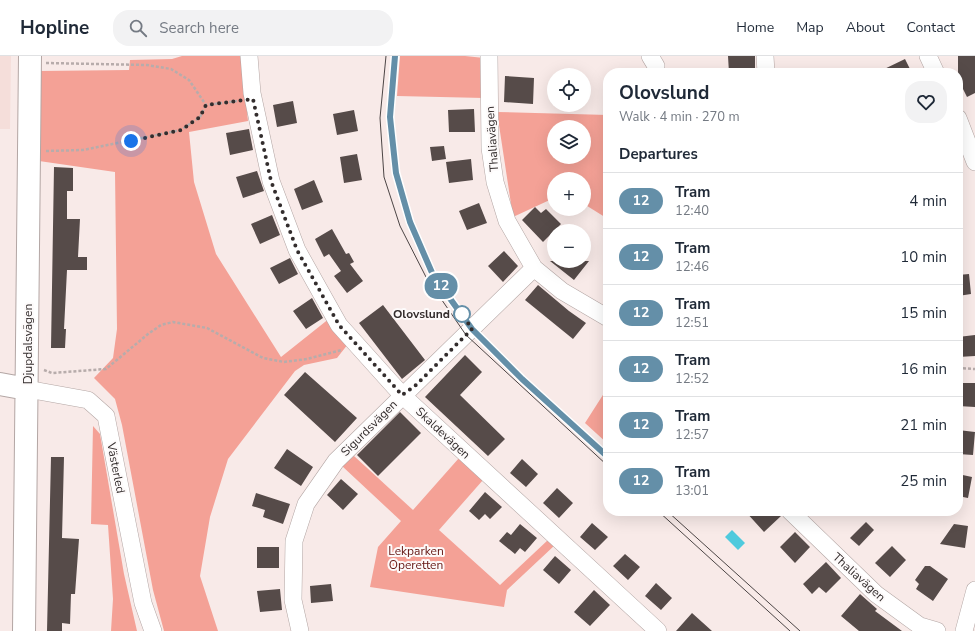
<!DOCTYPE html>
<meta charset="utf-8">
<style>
:root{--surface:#fff;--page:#f2f2f3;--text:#1f2937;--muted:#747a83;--line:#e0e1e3}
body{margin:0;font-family:"Nunito Sans",sans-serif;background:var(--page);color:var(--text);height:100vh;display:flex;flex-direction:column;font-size:15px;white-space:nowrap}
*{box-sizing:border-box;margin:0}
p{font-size:13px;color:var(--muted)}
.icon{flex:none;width:22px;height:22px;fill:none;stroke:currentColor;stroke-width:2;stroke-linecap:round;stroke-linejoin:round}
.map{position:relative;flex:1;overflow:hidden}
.drawer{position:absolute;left:603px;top:12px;width:360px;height:448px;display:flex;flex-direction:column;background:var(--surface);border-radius:16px;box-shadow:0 4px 16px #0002}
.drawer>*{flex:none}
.badge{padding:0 8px;border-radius:13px;font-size:14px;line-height:26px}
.buttons{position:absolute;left:547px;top:12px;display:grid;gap:8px}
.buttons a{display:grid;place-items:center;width:44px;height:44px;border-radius:50%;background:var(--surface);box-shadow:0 4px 16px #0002;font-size:20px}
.you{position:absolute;width:20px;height:20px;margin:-10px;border:3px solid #fff;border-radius:50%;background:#1a73e8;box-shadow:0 0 0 6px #1a73e833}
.map>.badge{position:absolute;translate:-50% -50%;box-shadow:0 0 0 2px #fff}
h2{padding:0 16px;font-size:15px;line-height:36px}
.round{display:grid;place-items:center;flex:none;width:42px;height:42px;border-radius:16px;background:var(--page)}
.overview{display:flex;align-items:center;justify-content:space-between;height:68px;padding:0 16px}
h1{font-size:19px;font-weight:700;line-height:30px}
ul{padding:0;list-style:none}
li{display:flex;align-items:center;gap:12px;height:56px;padding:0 16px;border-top:1px solid var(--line)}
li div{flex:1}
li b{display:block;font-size:15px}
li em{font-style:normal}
li .badge{min-width:44px;font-weight:700;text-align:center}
header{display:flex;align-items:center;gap:24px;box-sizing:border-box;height:56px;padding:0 20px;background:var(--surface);border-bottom:1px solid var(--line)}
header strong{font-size:19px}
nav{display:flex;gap:22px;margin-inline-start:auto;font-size:14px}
.search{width:280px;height:36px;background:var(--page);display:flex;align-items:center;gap:10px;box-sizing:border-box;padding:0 14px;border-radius:16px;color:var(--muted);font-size:15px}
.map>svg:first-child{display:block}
</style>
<header>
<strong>Hopline</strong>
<div class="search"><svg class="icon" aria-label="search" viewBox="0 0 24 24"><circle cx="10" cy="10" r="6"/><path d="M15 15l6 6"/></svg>Search here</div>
<nav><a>Home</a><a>Map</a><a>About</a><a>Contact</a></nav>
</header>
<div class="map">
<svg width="975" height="575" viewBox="0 0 975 575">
<rect width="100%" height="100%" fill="#f8eae8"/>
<path fill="#f5deda" d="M 0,0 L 11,0 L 10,73 L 0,73 Z"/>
<path fill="#f4a196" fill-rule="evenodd" d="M 182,0 L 241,0 L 248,65 L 189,76 L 194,126 L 216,198 L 281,301 L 330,262 L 348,288 L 337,302 L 304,309 L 295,315 L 228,403 L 210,461 L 200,520 L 218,575 L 164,575 L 153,534 L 122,369 L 115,343 L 94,322 L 113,302 L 117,273 L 115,116 L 39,105 L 39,15 L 129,14 L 130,4 L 172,3 Z
M 400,0 L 465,0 L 484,2 L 484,42 L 397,40 Z
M 497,56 L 608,59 L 608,163 L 584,148 L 584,123 L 554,123 L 554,142 L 513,161 ZM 554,71 L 584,71 L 584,101 L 554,101 Z
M 608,331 L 608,388 L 585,367 Z
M 93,370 L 100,378 L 124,518 L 137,575 L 111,575 L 113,543 L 108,469 L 91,468 Z
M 354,400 L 413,454 L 459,402 L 483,424 L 439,474 L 500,529 L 549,483 L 555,489 L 507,534 L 504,551 L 370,531 L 378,491 L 401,465 L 342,410 Z"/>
<path fill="#4fcadd" d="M 732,474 L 745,487 L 738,494 L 725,481 Z"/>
<path fill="#564b49" d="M 728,0 L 755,0 L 755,15 L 729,17 Z
M 958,0 L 975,0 L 975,37 L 967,41 L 958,23 Z
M 905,3 L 912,17 L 876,17 Z
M 505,20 L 534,22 L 533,48 L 504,46 Z
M 293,45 L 297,67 L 277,71 L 273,49 Z
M 474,53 L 475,76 L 449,76 L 448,54 Z
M 354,54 L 358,75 L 337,79 L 333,58 Z
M 249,73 L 253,94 L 230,99 L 226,77 Z
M 444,90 L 446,103 L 432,105 L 430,91 Z
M 357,98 L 362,124 L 344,127 L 340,101 Z
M 471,103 L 473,124 L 449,127 L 446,106 Z
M 54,111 L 73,112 L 73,135 L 67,135 L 67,163 L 80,163 L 78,201 L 87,201 L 87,214 L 67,214 L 64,273 L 66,273 L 65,292 L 51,292 Z
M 257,115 L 264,135 L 243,142 L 236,121 Z
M 314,124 L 323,146 L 302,154 L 294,133 Z
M 479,147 L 487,167 L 467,174 L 459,155 Z
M 535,151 L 541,157 L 546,153 L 561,168 L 543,186 L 522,164 Z
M 272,159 L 280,179 L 260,188 L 251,168 Z
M 332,173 L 346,198 L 349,197 L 354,206 L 350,208 L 363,225 L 347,237 L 334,220 L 341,215 L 329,198 L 324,201 L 315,183 Z
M 504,195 L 518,210 L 503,226 L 488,210 Z
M 290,202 L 298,218 L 279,228 L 270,212 Z
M 550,205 L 589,205 L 574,224 Z
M 969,218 L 971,238 L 958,240 L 958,219 Z
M 538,229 L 569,255 L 586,267 L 573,283 L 525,244 Z
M 312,242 L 323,262 L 306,273 L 293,255 Z
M 383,249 L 425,304 L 402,323 L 359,267 Z
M 975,279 L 975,300 L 958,301 L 958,281 Z
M 465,299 L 482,316 L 460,339 L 505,383 L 488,400 L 425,341 Z
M 305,316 L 357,362 L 335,386 L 284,339 Z
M 958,327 L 975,327 L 975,351 L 958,350 Z
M 400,356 L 421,377 L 378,420 L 357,399 Z
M 958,374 L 975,376 L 973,399 L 958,398 Z
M 287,393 L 313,411 L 301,430 L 274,412 Z
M 51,401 L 64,401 L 62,482 L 79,483 L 75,538 L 71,538 L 70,568 L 62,567 L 62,575 L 47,575 Z
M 522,403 L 538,418 L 526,431 L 510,417 Z
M 958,418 L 972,421 L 968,442 L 958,440 Z
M 341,423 L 358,438 L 343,454 L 327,439 Z
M 557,432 L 573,447 L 559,462 L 543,447 Z
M 485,436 L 502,451 L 490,463 L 485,458 L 479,464 L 469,455 Z
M 256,437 L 290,448 L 283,468 L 263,461 L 265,454 L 252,450 Z
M 745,455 L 780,455 L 781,460 L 764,476 Z
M 866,466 L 874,474 L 859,490 L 850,482 Z
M 592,467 L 608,481 L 595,494 L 580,481 Z
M 520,468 L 537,482 L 525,496 L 520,492 L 515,498 L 499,485 L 507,476 L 511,479 Z
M 954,468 L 968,470 L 965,492 L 940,488 Z
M 795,476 L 810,491 L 795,507 L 780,491 Z
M 892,490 L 906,504 L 890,521 L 875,507 Z
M 257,491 L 279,491 L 279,512 L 257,512 Z
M 625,498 L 640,511 L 628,524 L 613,510 Z
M 555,500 L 571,514 L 559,528 L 543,514 Z
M 826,506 L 841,522 L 826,537 L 819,531 L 812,538 L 803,528 Z
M 925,510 L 930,510 L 948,523 L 933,545 L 916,533 L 919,528 L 915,524 Z
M 656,527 L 672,542 L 661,554 L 645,540 Z
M 331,528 L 333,545 L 311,547 L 310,530 Z
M 280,533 L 282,554 L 260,556 L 257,535 Z
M 594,534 L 610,549 L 590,570 L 574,556 Z
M 860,538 L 877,553 L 875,555 L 902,575 L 859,575 L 841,560 Z
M 692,557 L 712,575 L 676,575 Z"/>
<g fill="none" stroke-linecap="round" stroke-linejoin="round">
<defs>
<path id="street" d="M 249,0 L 252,37 L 271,125 L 297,194 L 339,269 L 402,339 L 658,575
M 489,0 L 490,92 L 495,126 L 507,165 L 534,212 L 562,235 L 608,262
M 650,0 L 656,10
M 765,0 L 766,17
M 928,0 L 936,17
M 958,62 L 975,106
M 27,333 L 88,344 L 106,360 L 143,547 L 153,575
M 790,455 L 876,538 L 920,570 L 937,575
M 300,575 L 293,544 L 294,485 L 306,448 L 336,405 L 534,212
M 964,575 L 975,534"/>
<path id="secondary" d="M 0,328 L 27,333
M 24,575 L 30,0"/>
</defs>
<use href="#street" stroke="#b3a6a4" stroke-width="18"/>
<use href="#secondary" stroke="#b3a6a4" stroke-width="24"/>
<path stroke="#b7acab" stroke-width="2.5" stroke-dasharray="3 2" stroke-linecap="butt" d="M 46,7 L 147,9 L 171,13 L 189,24 L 206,49 L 238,45
M 46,95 L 83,94 L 181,74 L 200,61 L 206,49
M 958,312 L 975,313
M 44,314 L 52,317 L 106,313 L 148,278 L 161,269 L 173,266 L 207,272 L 263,302 L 284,306 L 307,303 L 342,294"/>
<use href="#street" stroke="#fff" stroke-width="17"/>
<use href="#secondary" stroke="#fff" stroke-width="22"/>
<path stroke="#4c4545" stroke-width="1" d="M 386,0 L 380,62 L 384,121 L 400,170 L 426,221 L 466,279 L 608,410
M 395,0 L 390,61 L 396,117 L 410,166 L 433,219 L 472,273 L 522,323 L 608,401
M 658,455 L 790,575
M 667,455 L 800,575"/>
</g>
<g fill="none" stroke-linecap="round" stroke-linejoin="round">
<defs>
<path id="line" d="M 395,0 L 390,61 L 396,117 L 410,166 L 433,219 L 472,273 L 522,323 L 608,401"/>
</defs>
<use href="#line" stroke="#fff" stroke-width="9"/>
<use href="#line" stroke="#648fa8" stroke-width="6"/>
<path stroke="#332d2d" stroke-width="4" stroke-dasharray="0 7.2" d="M 131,85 L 181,74 L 200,61 L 206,49 L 253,43 L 271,125 L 297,194 L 339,269 L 402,339 L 415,330 L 472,273 L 462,258"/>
</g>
<circle fill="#fff" stroke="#648fa8" stroke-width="2" cx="462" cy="258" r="8"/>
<g text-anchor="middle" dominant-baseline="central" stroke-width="4" stroke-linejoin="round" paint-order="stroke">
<g font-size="12" fill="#332d2d" stroke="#fdfafa">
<text transform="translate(492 83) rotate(-94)">Thaliavägen</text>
<text transform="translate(28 288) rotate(-90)">Djupdalsvägen</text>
<text transform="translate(369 372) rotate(-45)">Sigurdsvägen</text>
<text transform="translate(443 377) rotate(43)">Skaldevägen</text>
<text transform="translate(116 412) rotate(79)">Västerled</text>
<text transform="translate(859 521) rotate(42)">Thaliavägen</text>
</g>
<g font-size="12" font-weight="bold" fill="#332d2d" stroke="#fdfafa" text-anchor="end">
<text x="450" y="258">Olovslund</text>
</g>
<g font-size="12" fill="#641511" stroke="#fdfafa">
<text x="416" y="495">Lekparken<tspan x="416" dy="14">Operetten</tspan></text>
</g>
</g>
</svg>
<div class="buttons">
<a><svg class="icon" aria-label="locate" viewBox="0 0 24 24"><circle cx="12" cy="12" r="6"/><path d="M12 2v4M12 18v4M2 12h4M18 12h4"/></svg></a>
<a><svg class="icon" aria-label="layers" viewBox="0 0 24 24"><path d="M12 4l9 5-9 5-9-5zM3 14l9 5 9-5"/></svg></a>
<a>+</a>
<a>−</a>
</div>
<div class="you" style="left:131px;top:85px"></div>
<b class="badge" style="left:441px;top:230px;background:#648fa8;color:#fff">12</b>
<section class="drawer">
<div class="overview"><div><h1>Olovslund</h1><p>Walk · 4 min · 270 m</p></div><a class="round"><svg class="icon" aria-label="heart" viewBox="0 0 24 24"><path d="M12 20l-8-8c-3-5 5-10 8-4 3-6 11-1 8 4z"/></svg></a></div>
<h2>Departures</h2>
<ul>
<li><span class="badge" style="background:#648fa8;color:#fff">12</span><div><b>Tram</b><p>12:40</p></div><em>4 min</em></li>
<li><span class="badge" style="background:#648fa8;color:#fff">12</span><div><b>Tram</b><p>12:46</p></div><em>10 min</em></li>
<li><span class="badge" style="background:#648fa8;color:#fff">12</span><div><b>Tram</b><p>12:51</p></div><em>15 min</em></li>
<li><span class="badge" style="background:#648fa8;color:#fff">12</span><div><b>Tram</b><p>12:52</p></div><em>16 min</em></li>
<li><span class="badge" style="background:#648fa8;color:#fff">12</span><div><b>Tram</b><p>12:57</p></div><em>21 min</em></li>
<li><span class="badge" style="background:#648fa8;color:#fff">12</span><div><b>Tram</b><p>13:01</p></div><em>25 min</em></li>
</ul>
</section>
</div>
